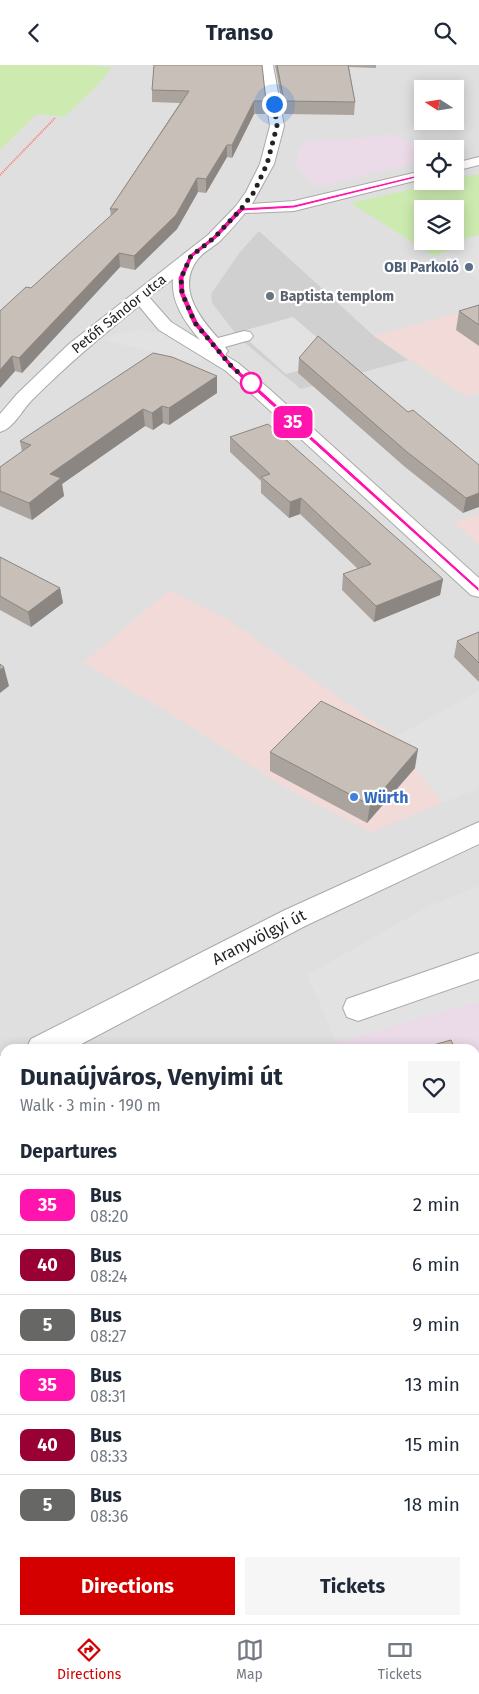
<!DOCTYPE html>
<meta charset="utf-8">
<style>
:root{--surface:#fff;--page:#f6f6f7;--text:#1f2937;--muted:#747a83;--line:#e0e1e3;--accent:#d40000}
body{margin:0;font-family:"Fira Sans",sans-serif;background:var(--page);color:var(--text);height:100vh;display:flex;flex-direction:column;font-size:19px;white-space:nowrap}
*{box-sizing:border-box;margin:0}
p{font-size:16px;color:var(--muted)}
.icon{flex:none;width:28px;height:28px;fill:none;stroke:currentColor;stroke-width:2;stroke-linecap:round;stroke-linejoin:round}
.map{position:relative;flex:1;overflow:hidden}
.details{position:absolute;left:0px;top:979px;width:480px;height:581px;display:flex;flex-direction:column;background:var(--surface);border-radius:15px 15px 0 0;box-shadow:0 2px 12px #0003}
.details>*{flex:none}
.badge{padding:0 10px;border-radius:8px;font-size:18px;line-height:32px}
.needle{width:32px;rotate:282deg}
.tools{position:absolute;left:414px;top:15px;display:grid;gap:10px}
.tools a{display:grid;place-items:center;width:50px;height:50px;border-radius:0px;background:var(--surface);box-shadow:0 2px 12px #0003;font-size:25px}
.you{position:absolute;width:25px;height:25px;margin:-12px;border:4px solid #fff;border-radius:50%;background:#1a73e8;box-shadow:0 0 0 8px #1a73e833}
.map>.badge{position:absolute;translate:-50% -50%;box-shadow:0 0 0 2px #fff}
h2{padding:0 20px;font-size:19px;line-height:45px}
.round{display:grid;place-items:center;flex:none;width:52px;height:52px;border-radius:0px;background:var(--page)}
.overview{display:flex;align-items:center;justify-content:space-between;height:85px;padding:0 20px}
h1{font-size:24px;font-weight:700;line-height:38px}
.button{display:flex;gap:10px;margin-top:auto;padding:10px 20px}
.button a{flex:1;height:58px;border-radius:0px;background:var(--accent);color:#fff;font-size:20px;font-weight:700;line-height:58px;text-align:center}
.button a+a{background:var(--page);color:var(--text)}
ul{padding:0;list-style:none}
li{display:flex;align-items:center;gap:15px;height:60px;padding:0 20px;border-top:1px solid var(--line)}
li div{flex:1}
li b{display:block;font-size:19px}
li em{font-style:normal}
li .badge{min-width:55px;font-weight:700;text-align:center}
header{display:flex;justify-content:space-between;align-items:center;height:65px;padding:0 20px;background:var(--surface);font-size:22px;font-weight:700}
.tabs{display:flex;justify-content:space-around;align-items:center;height:70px;border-top:1px solid var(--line);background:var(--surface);font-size:14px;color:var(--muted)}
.tabs a{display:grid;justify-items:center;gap:2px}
.tabs .on{color:var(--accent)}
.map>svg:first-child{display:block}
</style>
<header><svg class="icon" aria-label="back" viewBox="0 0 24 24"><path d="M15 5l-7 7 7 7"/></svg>Transo<svg class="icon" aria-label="search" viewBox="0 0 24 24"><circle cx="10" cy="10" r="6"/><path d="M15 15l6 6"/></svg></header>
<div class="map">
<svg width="479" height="1559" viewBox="0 0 479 1559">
<rect width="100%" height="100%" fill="#f2efe9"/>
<path fill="#e0dfdf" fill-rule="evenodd" d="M 0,0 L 479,0 L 479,1559 L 0,1559 ZM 422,24 L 455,24 L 455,56 L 422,56 ZM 422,84 L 455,84 L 455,116 L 422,116 ZM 422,144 L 455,144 L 455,176 L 422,176 ZM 5,984 L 475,984 L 475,1555 L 5,1555 Z"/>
<path fill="#f2dad9" d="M 479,242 L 479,328 L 467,332 L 374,271 Z
M 479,449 L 479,480 L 454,458 Z
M 170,525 L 224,552 L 395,672 L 479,626 L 479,723 L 371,767 L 291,726 L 168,647 L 83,598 Z"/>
<path fill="#ebdbe8" d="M 393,69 L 422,84 L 422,96 L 318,122 L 296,103 L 298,85 L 305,77 L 374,72 Z
M 479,936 L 479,1174 L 475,1176 L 475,984 L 338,984 L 336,977 Z"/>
<path fill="#d0d0d0" d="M 259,166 L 374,271 L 408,295 L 301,324 L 240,274 L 212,238 L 211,229 L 240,187 Z"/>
<path fill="#cdebb0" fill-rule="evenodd" d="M 0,0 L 86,0 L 112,2 L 97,21 L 64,52 L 37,49 L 0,85 Z
M 479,109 L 479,170 L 447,178 L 454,184 L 434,191 L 351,138 L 447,116 L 455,116 L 455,114 ZM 422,144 L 455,144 L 455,176 L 422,176 Z"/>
<path fill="#e2e2e2" d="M 479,170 L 479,216 L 440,188 L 454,184 L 447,179 Z
M 293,252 L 342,294 L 286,309 L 239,267 Z
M 139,265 L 167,269 L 207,292 L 198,298 L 104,275 L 117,268 Z
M 479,626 L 479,723 L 443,738 L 415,703 L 396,672 Z
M 479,821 L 479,937 L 336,977 L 307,910 L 429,841 Z"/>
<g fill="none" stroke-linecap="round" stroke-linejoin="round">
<defs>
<path id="minor" d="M 261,0 L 273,0 L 284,61 L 274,99 L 252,139 L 294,136 L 422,106 L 422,114 L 294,146 L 245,148 C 237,158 228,168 219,177 C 212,183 203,187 198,194 C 176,222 199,252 218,273 L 244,266 L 250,267 L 253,271 L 250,275 L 225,282 L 228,286 L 225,290 L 238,298 L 267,322 L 479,513 L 479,532 L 471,530 L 253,330 L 226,306 L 159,265 L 139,241 C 100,272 67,300 32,335 C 22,345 14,363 0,367 L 0,349 L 17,329 L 69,279 L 208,170 L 236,141 L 246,127 L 260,99 L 270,61 ZM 173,214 C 171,238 185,257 200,275 L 171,257 L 149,232 Z
M 479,92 L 479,100 L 455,106 L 455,98 Z
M 479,757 L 479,779 L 305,861 L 72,984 L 26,984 L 31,974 L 285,845 Z
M 479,888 L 479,914 L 358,956 L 347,952 L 343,943 L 347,934 Z
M 5,989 L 5,1018 L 0,1019 L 0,991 Z"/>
</defs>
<use href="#minor" stroke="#a9a9a9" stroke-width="2"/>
<path stroke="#fa8072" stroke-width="2" stroke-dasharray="1 1" stroke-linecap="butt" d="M 0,110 L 55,53"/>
<use href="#minor" fill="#fff" fill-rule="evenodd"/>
</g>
<path fill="#aba49e" d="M 154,0 L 266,36 L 266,49 L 254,49 L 232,93 L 227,92 L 206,128 L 198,127 L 177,164 L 135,205 L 120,202 L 22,308 L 15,306 L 0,323 L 0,246 L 31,223 L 111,151 L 110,144 L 180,38 L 152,37 L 152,25 Z
M 275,0 L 376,0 L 376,3 L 349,2 L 355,37 L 354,50 L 284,49 Z
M 479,240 L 479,281 L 456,265 L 459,246 Z
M 299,293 L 408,347 L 479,400 L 463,448 L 405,402 L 298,308 Z
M 217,311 L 217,328 L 169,360 L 163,358 L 153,365 L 145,361 L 62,419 L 64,431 L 32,455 L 0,441 L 0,402 L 22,387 L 20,376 Z
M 230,372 L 443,514 L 440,530 L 374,557 L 342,525 L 343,509 L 358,504 L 300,449 L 289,453 L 261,428 L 261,416 L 230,387 Z
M 0,492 L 60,523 L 63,538 L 31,562 L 0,545 Z
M 479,567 L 479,617 L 454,592 L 457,576 Z
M 270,687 L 415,703 L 367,758 L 270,706 Z
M 475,1166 L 479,1175 L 479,1302 L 475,1292 Z"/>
<path fill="#8b8681" d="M 254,36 L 254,49 L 232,93 L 232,80 Z
M 227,80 L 227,92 L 206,128 L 206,114 Z
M 197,113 L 198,127 L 177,164 L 135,205 L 134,191 Z
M 119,188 L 120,202 L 22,308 L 19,293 Z
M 12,291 L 15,306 L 0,323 L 0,305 Z
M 217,311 L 217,328 L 169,360 L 169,343 Z
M 162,341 L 163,358 L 153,365 L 152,348 Z
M 143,344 L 145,361 L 62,419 L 64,431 L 32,455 L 29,438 L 50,409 Z
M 479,428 L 479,442 L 463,448 L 466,433 Z
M 301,433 L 300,449 L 289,453 L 290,437 Z
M 443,514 L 440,530 L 374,557 L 376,541 Z
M 60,523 L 63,538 L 31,562 L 28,547 Z
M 4,602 L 9,621 L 0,628 L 0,605 Z
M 418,684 L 415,703 L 367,758 L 370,740 Z
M 479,1078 L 479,1090 L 475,1091 L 475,1079 Z
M 238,1555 L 238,1559 L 228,1559 Z"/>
<path fill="#c7bfb8" stroke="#8b8681" d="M 154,0 L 262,0 L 266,36 L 254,36 L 232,80 L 227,80 L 206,114 L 197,113 L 176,150 L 134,191 L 119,188 L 19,293 L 12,291 L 0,305 L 0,246 L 26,222 L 31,223 L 118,144 L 110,144 L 189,26 L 152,25 Z
M 277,0 L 348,0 L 355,37 L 284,36 Z
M 479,240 L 479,260 L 459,246 Z
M 318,271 L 408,347 L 413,345 L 479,400 L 479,428 L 466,433 L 407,387 L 299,293 Z
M 153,288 L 172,292 L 217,311 L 169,343 L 162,341 L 152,348 L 143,344 L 50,409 L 61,413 L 29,438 L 0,426 L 0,402 L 31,380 L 20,376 Z
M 268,359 L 443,514 L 376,541 L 343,509 L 371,499 L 301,433 L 290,437 L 261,412 L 270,409 L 230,372 Z
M 0,492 L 60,523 L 28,547 L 0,531 Z
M 479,567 L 479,598 L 457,576 Z
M 0,599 L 4,602 L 0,605 Z
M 321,636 L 418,684 L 370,740 L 270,687 Z
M 451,975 L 455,984 L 419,984 Z
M 475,1027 L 479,1036 L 479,1078 L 475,1079 Z
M 475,1166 L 479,1175 L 479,1274 L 475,1264 Z
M 120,1555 L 238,1555 L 228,1559 L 121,1559 Z"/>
<path fill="#ff15ad" stroke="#fff" d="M 422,109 L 424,111 L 294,143 L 243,146 L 216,174 L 193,192 L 184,213 L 185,228 L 198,257 L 234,301 L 479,523 L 479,527 L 230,303 L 192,258 L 179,228 L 178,213 L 189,190 L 212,172 L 239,143 L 294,140 Z"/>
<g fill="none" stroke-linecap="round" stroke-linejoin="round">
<path stroke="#222" stroke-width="5" stroke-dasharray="0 9" d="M 251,318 L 232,302 L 195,258 L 182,228 L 181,213 L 191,191 L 214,173 L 241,144 L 254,127 L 267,99 L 277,61 L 274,39"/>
</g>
<circle fill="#5c6f8a" stroke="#fff" stroke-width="2" cx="469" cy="202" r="5"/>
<circle fill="#6b7280" stroke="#fff" stroke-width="2" cx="270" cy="231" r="5"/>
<circle fill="#fff" stroke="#ff15ad" stroke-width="2.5" cx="251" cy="318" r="10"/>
<circle fill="#3f7fe0" stroke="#fff" stroke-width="2" cx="354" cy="732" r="5"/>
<g text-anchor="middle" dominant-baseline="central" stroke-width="4.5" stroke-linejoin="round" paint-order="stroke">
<g font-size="14" font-weight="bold" fill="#4e5e75" stroke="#fff" text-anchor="end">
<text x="459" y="202">OBI Parkoló</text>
</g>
<g font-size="14" font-weight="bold" fill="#5b616d" stroke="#fff" text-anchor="start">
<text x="280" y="231">Baptista templom</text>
</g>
<g font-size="14" fill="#222" stroke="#fff">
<text transform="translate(119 249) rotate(-39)">Petőfi Sándor utca</text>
</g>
<g font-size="16" font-weight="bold" fill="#366cbe" stroke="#fff" text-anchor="start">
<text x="364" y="732">Würth</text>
</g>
<g font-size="16" fill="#222" stroke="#fff">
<text transform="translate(259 872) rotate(-27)">Aranyvölgyi út</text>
</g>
</g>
</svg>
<div class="tools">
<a><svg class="needle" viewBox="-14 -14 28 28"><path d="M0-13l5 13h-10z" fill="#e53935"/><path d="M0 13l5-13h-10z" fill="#747a83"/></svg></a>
<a><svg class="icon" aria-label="locate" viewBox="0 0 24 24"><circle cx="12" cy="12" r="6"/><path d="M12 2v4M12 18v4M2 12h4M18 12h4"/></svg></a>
<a><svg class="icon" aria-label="layers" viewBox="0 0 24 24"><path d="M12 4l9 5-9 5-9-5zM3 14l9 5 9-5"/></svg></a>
</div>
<div class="you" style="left:274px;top:39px"></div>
<b class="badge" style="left:293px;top:357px;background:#ff15ad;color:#fff">35</b>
<section class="details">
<div class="overview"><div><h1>Dunaújváros, Venyimi út</h1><p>Walk · 3 min · 190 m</p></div><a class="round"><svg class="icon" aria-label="heart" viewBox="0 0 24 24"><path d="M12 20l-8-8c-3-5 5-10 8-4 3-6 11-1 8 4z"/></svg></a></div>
<h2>Departures</h2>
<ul>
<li><span class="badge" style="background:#ff15ad;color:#fff">35</span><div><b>Bus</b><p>08:20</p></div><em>2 min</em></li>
<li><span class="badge" style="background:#903;color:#fff">40</span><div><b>Bus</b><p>08:24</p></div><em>6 min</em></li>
<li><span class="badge" style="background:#676765;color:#fff">5</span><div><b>Bus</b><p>08:27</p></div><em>9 min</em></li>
<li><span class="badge" style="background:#ff15ad;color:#fff">35</span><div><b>Bus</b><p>08:31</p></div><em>13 min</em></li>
<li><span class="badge" style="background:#903;color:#fff">40</span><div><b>Bus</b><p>08:33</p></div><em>15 min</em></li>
<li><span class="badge" style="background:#676765;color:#fff">5</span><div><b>Bus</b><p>08:36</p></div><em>18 min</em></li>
</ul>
<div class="button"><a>Directions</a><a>Tickets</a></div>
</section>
</div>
<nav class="tabs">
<a class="on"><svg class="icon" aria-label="directions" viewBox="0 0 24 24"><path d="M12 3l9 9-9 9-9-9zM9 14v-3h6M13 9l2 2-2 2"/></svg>Directions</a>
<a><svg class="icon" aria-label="map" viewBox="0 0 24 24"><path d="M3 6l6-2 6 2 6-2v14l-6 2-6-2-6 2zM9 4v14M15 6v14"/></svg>Map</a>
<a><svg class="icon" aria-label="tickets" viewBox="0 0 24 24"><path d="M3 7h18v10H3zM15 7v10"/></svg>Tickets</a>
</nav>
